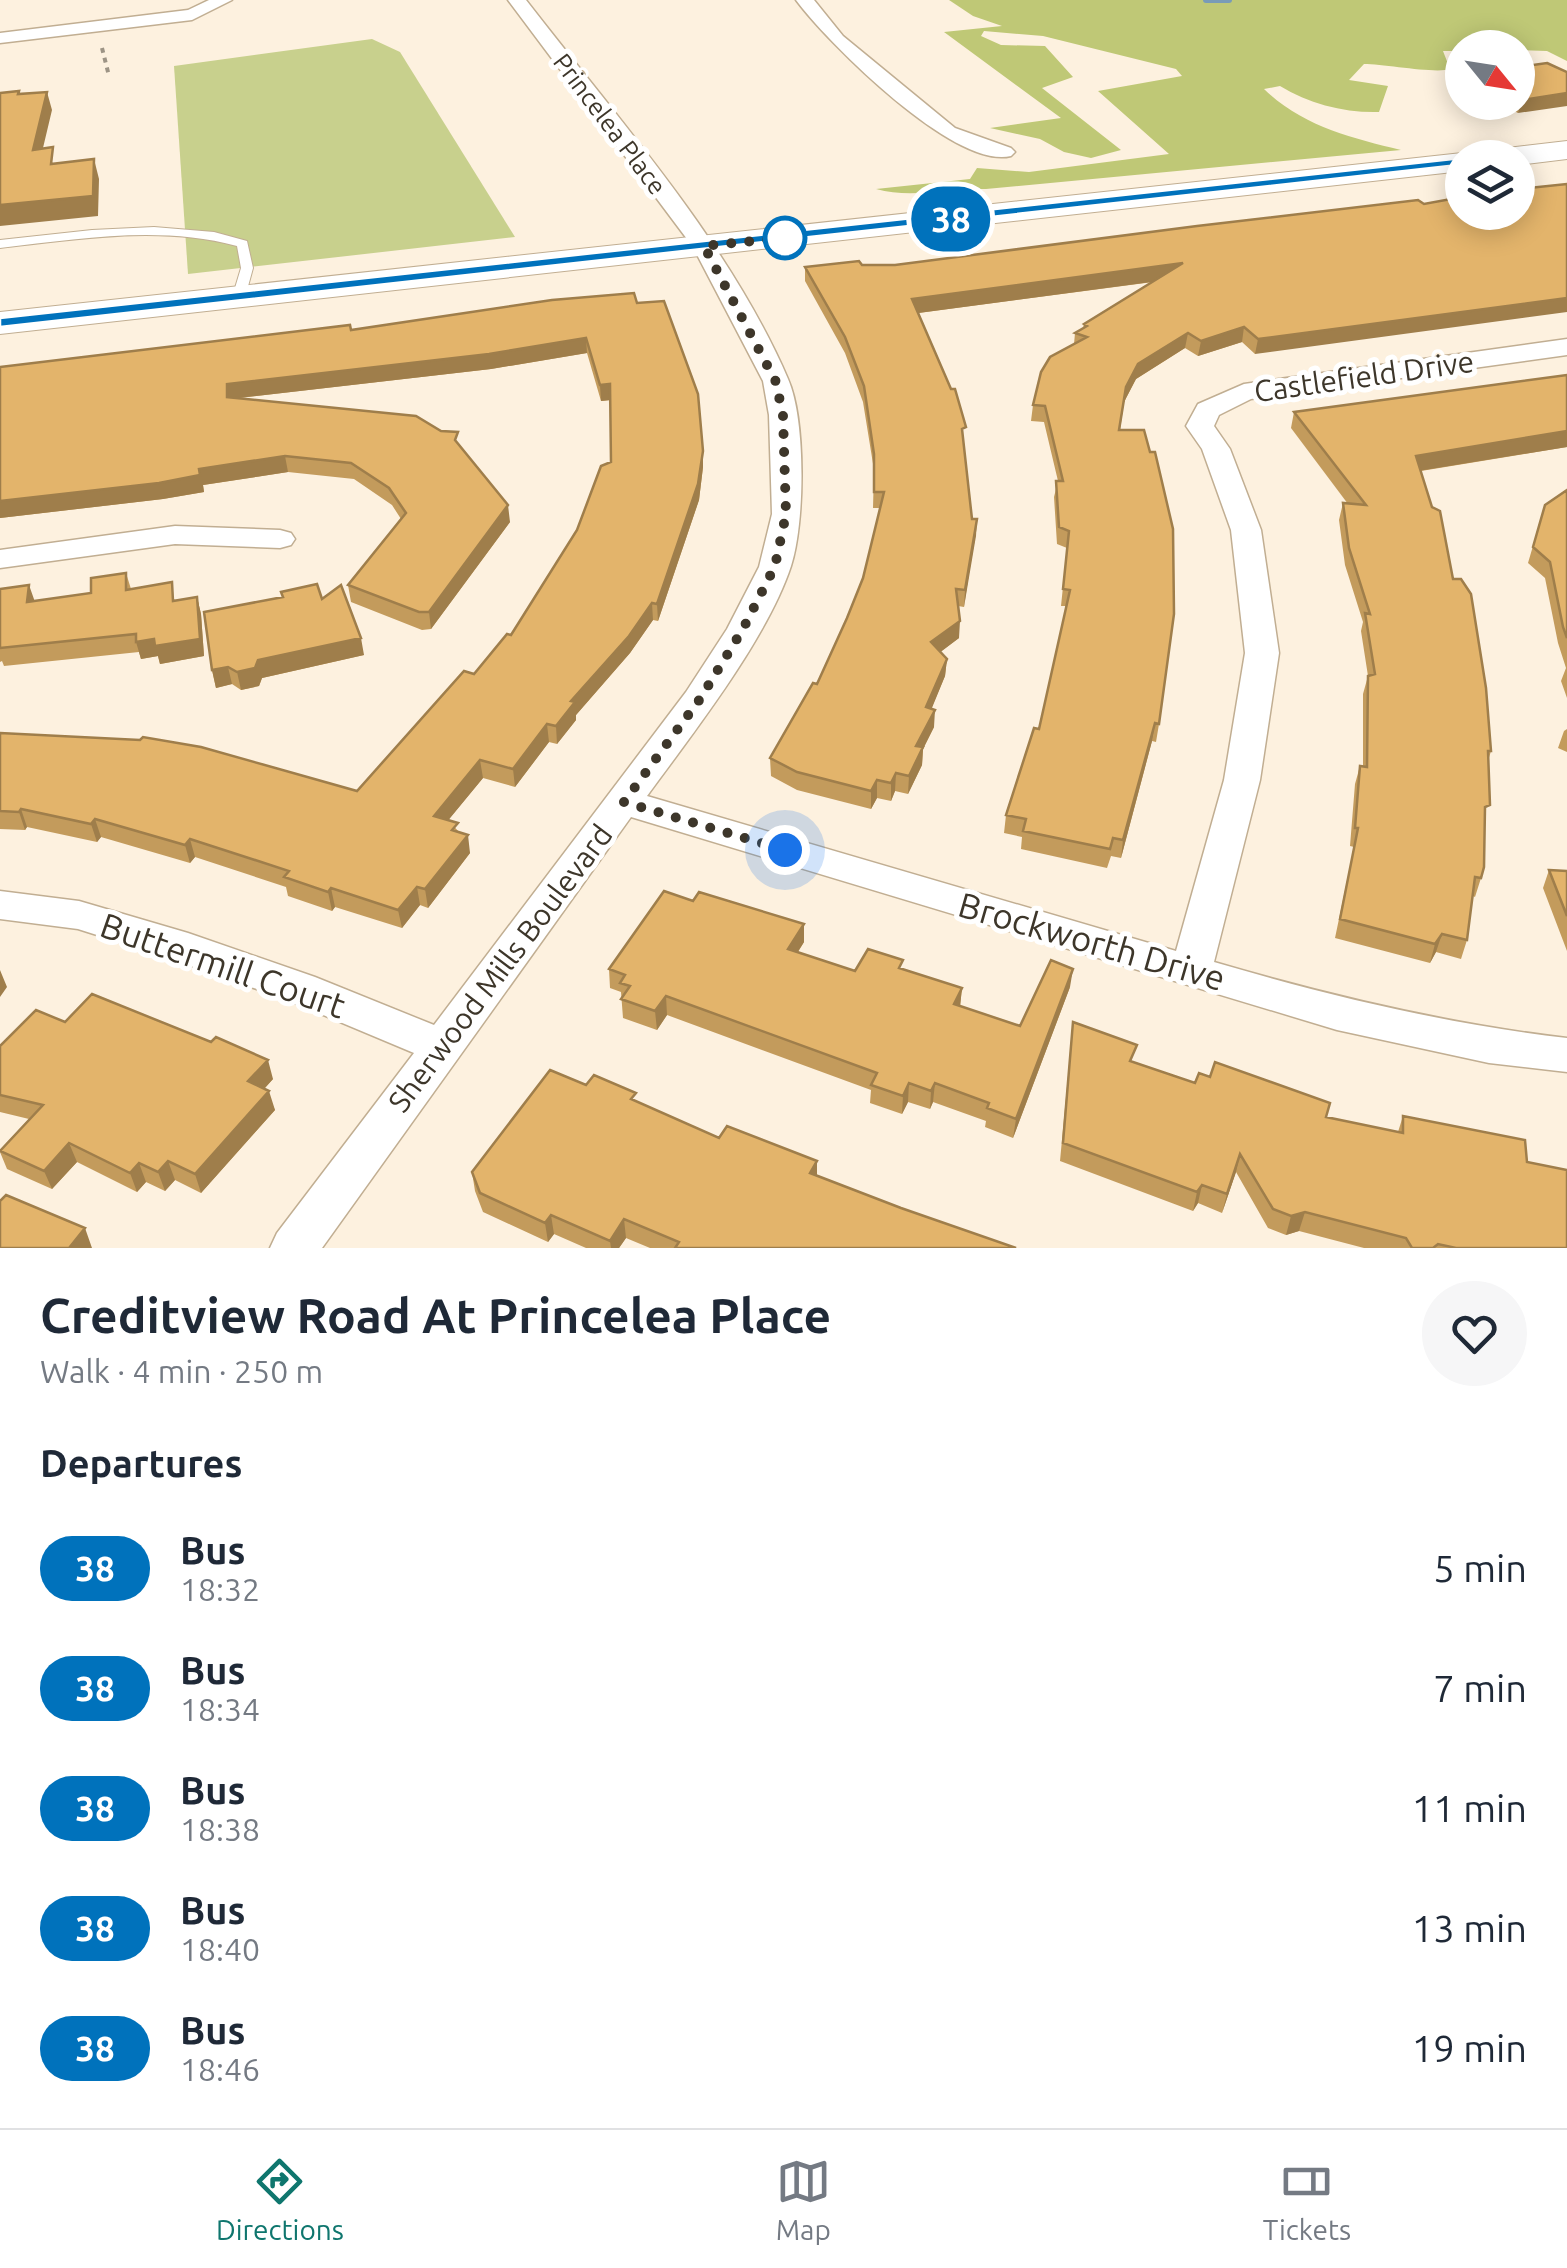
<!DOCTYPE html>
<meta charset="utf-8">
<style>
:root{--surface:#fff;--page:#f6f6f7;--text:#1f2937;--muted:#747a83;--line:#e0e1e3;--accent:#0f766e}
body{margin:0;font-family:Ubuntu,sans-serif;background:var(--page);color:var(--text);height:100vh;display:flex;flex-direction:column;font-size:38px;white-space:nowrap}
*{box-sizing:border-box;margin:0}
p{font-size:32px;color:var(--muted)}
.icon{flex:none;width:55px;height:55px;fill:none;stroke:currentColor;stroke-width:2;stroke-linecap:round;stroke-linejoin:round}
.map{position:relative;height:1248px;overflow:hidden}
.details{display:flex;flex-direction:column;background:var(--surface);flex:1}
.details>*{flex:none}
.badge{padding:0 20px;border-radius:32px;font-size:35px;line-height:65px}
.needle{width:65px;rotate:120deg}
.fabs{position:absolute;left:1445px;top:30px;display:grid;gap:20px}
.fabs a{display:grid;place-items:center;width:90px;height:90px;border-radius:50%;background:var(--surface);box-shadow:0 5px 25px #0003;font-size:50px}
.you{position:absolute;width:50px;height:50px;margin:-25px;border:8px solid #fff;border-radius:50%;background:#1a73e8;box-shadow:0 0 0 15px #1a73e833}
.map>.badge{position:absolute;translate:-50% -50%;box-shadow:0 0 0 5px #fff}
h2{padding:0 40px;font-size:38px;line-height:90px}
.round{display:grid;place-items:center;flex:none;width:105px;height:105px;border-radius:52px;background:var(--page)}
.summary{display:flex;align-items:center;justify-content:space-between;height:170px;padding:0 40px}
h1{font-size:48px;font-weight:700;line-height:75px}
ul{padding:0;list-style:none}
li{display:flex;align-items:center;gap:30px;height:120px;padding:0 40px}
li div{flex:1}
li b{display:block;font-size:38px}
li em{font-style:normal}
li .badge{min-width:110px;font-weight:700;text-align:center}
.menu{display:flex;justify-content:space-around;align-items:center;height:140px;border-top:2px solid var(--line);background:var(--surface);font-size:28px;color:var(--muted)}
.menu a{display:grid;justify-items:center;gap:5px}
.menu .on{color:var(--accent)}
.map>svg:first-child{display:block}
</style>
<div class="map">
<svg width="1567" height="1248" viewBox="0 0 1567 1248">
<rect width="100%" height="100%" fill="#fdf1df"/>
<path fill="#c8d08d" d="M 372,39 L 400,52 L 515,237 L 188,274 L 174,66 Z"/>
<path fill="#bfc876" d="M 949,0 L 1567,0 L 1567,61 L 1547,51 L 1462,48 L 1462,51 L 1443,51 L 1450,69 C 1436,74 1384,64 1364,64 L 1349,80 L 1388,86 L 1379,112 C 1345,113 1309,104 1280,86 L 1264,89 C 1302,126 1351,138 1401,150 L 986,189 C 950,188 911,199 876,189 L 970,179 L 977,168 L 1029,172 L 1169,154 L 1098,91 L 1182,76 L 1176,69 L 1043,36 L 984,31 L 981,36 L 1001,45 L 1045,46 L 1073,77 L 1042,88 L 1121,150 L 1091,158 L 1064,152 L 1040,139 L 990,128 L 1061,118 L 944,32 L 1002,26 L 973,16 Z"/>
<g fill="none" stroke-linecap="round" stroke-linejoin="round">
<path stroke="#799bb7" stroke-width="6" d="M 1206,0 L 1229,0"/>
<defs>
<path id="lane" d="M 154,227 L 214,232 L 247,241 L 253,268 L 244,301 L 239,302 L 232,298 L 241,268 L 237,246 C 159,225 79,239 0,248 L 0,240 L 92,230 Z"/>
<path id="street" d="M 209,0 L 232,0 L 192,20 L 0,43 L 0,33 L 188,10 Z
M 508,0 L 526,0 C 617,118 729,242 788,379 C 806,420 805,523 791,566 C 767,639 693,733 647,796 L 1176,951 L 1224,780 L 1245,653 L 1231,530 L 1202,449 L 1186,426 L 1198,404 L 1244,384 L 1567,339 L 1567,355 L 1251,399 L 1219,415 L 1214,426 L 1230,449 L 1261,530 L 1279,653 L 1260,780 L 1214,962 C 1330,996 1446,1024 1567,1038 L 1567,1072 L 1489,1063 L 1337,1030 L 631,817 L 322,1248 L 270,1248 L 277,1233 L 414,1053 L 285,999 L 160,955 L 78,929 L 0,919 L 0,891 L 79,901 L 188,933 L 315,977 L 434,1025 L 686,692 L 727,629 L 759,567 L 772,514 L 769,415 L 763,381 L 693,247 Z
M 796,0 L 814,0 L 843,36 L 955,128 L 1011,148 L 1015,152 L 1011,156 C 955,170 828,43 796,0 Z
M 175,526 L 280,530 L 291,533 L 295,539 L 291,545 L 280,548 L 175,544 L 0,568 L 0,550 Z"/>
<path id="secondary" d="M 1567,141 L 1567,159 L 1518,165 L 1518,158 L 1484,158 L 1488,151 L 1499,149 Z
M 1462,153 L 1474,158 L 1462,158 L 1462,171 L 0,334 L 0,312 Z"/>
</defs>
<use href="#lane" stroke="#c1ae92" stroke-width="2"/>
<use href="#street" stroke="#c1ae92" stroke-width="3"/>
<use href="#secondary" stroke="#c1ae92" stroke-width="2"/>
<path stroke="#9d9485" stroke-width="4" stroke-dasharray="5 5" stroke-linecap="butt" d="M 102,48 L 109,76"/>
<use href="#lane" fill="#fff" fill-rule="evenodd"/>
<use href="#street" fill="#fff" fill-rule="evenodd"/>
<use href="#secondary" fill="#fff" fill-rule="evenodd"/>
</g>
<path fill="#c39b5c" d="M 1547,63 L 1518,113 L 1498,102 L 1518,102 L 1518,67 Z
M 1418,200 L 1255,354 L 1242,342 L 1198,356 L 1185,348 L 1136,379 L 1124,402 L 1120,430 L 1159,724 L 1156,742 L 1152,741 L 1121,858 L 1111,856 L 1107,868 L 1021,849 L 1022,837 L 1004,833 L 1006,815 L 1039,729 L 1066,606 L 1061,606 L 1067,548 L 1057,544 L 1054,497 L 1058,481 L 1044,422 L 1031,421 L 1033,405 L 1074,344 L 1075,333 L 1083,328 L 1084,324 L 1153,282 L 918,313 L 964,443 L 972,519 L 977,519 L 964,607 L 958,606 L 959,638 L 940,652 L 947,659 L 945,676 L 931,709 L 934,727 L 923,749 L 922,765 L 908,794 L 895,791 L 891,801 L 877,798 L 871,809 L 797,790 L 771,776 L 770,758 L 817,684 L 847,618 L 863,578 L 880,508 L 873,508 L 874,470 L 863,402 L 845,353 L 805,281 L 805,267 L 895,265 Z
M 637,303 L 703,467 L 699,500 L 658,621 L 653,620 L 630,653 L 576,715 L 576,720 L 557,744 L 549,742 L 515,787 L 483,778 L 448,820 L 459,832 L 470,853 L 428,908 L 420,905 L 402,928 L 335,907 L 332,911 L 288,896 L 286,887 L 195,857 L 190,863 L 101,837 L 97,842 L 27,827 L 25,830 L 0,829 L 0,733 L 357,791 L 474,674 L 511,635 L 577,530 L 611,462 L 610,400 L 601,401 L 587,353 L 491,369 L 238,398 L 459,446 L 510,522 L 431,629 L 422,630 L 351,602 L 348,585 L 401,519 L 392,505 L 354,479 L 288,472 L 203,485 L 204,492 L 163,499 L 0,518 L 0,367 L 351,330 Z
M 1294,412 L 1567,447 L 1421,471 L 1453,579 L 1491,751 L 1488,761 L 1481,878 L 1475,897 L 1473,896 L 1467,940 L 1461,959 L 1436,952 L 1430,963 L 1335,938 L 1354,847 L 1350,846 L 1355,784 L 1360,766 L 1363,766 L 1363,694 L 1368,676 L 1361,631 L 1363,622 L 1345,565 L 1339,520 L 1343,503 L 1348,504 L 1291,428 Z
M 1567,490 L 1567,698 L 1561,681 L 1566,668 L 1558,643 L 1545,578 L 1528,563 L 1545,505 Z
M 126,573 L 131,589 L 176,600 L 197,597 L 201,614 L 204,656 L 160,664 L 158,656 L 141,659 L 139,652 L 4,666 L 2,661 L 0,662 L 0,589 L 34,601 L 91,593 Z
M 322,599 L 364,655 L 262,678 L 259,686 L 241,690 L 232,684 L 216,688 L 212,670 Z
M 1567,729 L 1567,752 L 1558,748 L 1564,731 Z
M 1549,870 L 1567,871 L 1567,951 L 1543,888 Z
M 693,901 L 804,924 L 804,942 L 798,952 L 855,971 L 902,969 L 962,988 L 960,1006 L 1020,1026 L 1070,987 L 1013,1138 L 985,1127 L 986,1121 L 933,1102 L 930,1109 L 908,1102 L 902,1114 L 870,1103 L 871,1090 L 667,1015 L 657,1030 L 623,1018 L 621,992 L 610,988 L 609,969 Z
M 65,1022 L 273,1079 L 264,1089 L 275,1110 L 201,1193 L 175,1180 L 165,1191 L 146,1182 L 137,1192 L 77,1162 L 52,1189 L 7,1169 L 0,1152 L 0,1150 L 29,1119 L 0,1112 L 0,1046 Z
M 1073,1022 L 1134,1062 L 1195,1083 L 1326,1117 L 1398,1132 L 1403,1116 L 1527,1162 L 1567,1248 L 1364,1248 L 1299,1231 L 1286,1235 L 1268,1228 L 1236,1172 L 1222,1213 L 1198,1203 L 1193,1211 L 1060,1161 Z
M 586,1085 L 636,1101 L 719,1138 L 901,1208 L 1016,1248 L 650,1248 L 626,1238 L 619,1248 L 586,1248 L 554,1234 L 548,1242 L 483,1212 L 475,1191 L 472,1172 Z"/>
<path fill="#9f7e4b" d="M 47,92 L 52,110 L 38,169 L 33,150 Z
M 1567,93 L 1567,106 L 1518,113 L 1522,100 Z
M 94,159 L 99,179 L 98,216 L 0,226 L 0,205 Z
M 1183,263 L 1181,278 L 911,314 L 912,299 Z
M 1567,298 L 1567,312 L 1255,354 L 1258,339 Z
M 1244,327 L 1242,342 L 1198,356 L 1201,341 Z
M 1188,333 L 1185,348 L 1136,379 L 1124,402 L 1117,446 L 1126,387 L 1138,364 Z
M 586,338 L 587,353 L 491,369 L 230,399 L 227,397 L 227,384 Z
M 610,384 L 611,400 L 601,401 L 600,385 Z
M 1567,431 L 1567,447 L 1412,472 L 1416,456 Z
M 703,451 L 703,467 L 699,500 L 658,621 L 657,604 Z
M 285,456 L 288,472 L 203,485 L 204,492 L 163,499 L 0,518 L 0,501 Z
M 508,505 L 510,522 L 431,629 L 429,612 Z
M 977,519 L 976,536 L 964,607 L 965,590 Z
M 29,585 L 35,602 L 27,602 Z
M 197,597 L 201,614 L 204,656 L 160,664 L 158,656 L 141,659 L 136,642 Z
M 652,603 L 653,620 L 630,653 L 576,715 L 576,720 L 557,744 L 556,726 L 571,701 Z
M 960,621 L 959,638 L 930,660 L 931,642 Z
M 361,638 L 364,655 L 262,678 L 259,686 L 241,690 L 237,672 L 258,660 Z
M 947,659 L 945,676 L 925,725 L 926,707 Z
M 228,667 L 232,684 L 216,688 L 212,670 Z
M 935,710 L 934,727 L 923,749 L 922,765 L 908,794 L 909,776 L 916,746 Z
M 1155,723 L 1152,741 L 1121,858 L 1123,840 Z
M 547,724 L 549,742 L 515,787 L 513,769 Z
M 480,760 L 483,778 L 437,834 L 434,816 Z
M 896,773 L 895,791 L 891,801 L 891,783 Z
M 877,780 L 877,798 L 871,809 L 871,791 Z
M 21,809 L 27,827 L 25,830 L 19,812 Z
M 95,819 L 101,837 L 97,842 L 91,824 Z
M 468,835 L 470,853 L 428,908 L 425,889 Z
M 190,839 L 195,857 L 190,863 L 185,845 Z
M 417,887 L 420,905 L 402,928 L 398,910 Z
M 331,888 L 335,907 L 332,911 L 328,892 Z
M 804,924 L 804,942 L 788,967 L 788,949 Z
M 1442,934 L 1436,952 L 1430,963 L 1435,944 Z
M 1073,969 L 1070,987 L 1013,1138 L 1016,1119 Z
M 0,970 L 7,987 L 0,997 Z
M 962,988 L 960,1007 L 954,1004 Z
M 666,996 L 667,1015 L 657,1030 L 655,1011 Z
M 268,1060 L 273,1079 L 254,1100 L 248,1081 Z
M 909,1083 L 908,1102 L 902,1114 L 903,1096 Z
M 935,1083 L 933,1102 L 930,1109 L 931,1091 Z
M 269,1091 L 275,1110 L 201,1193 L 195,1174 Z
M 69,1143 L 77,1162 L 52,1189 L 44,1171 Z
M 1240,1154 L 1236,1172 L 1222,1213 L 1227,1194 Z
M 168,1161 L 175,1180 L 165,1191 L 158,1172 Z
M 817,1161 L 817,1180 L 810,1173 Z
M 139,1163 L 146,1182 L 137,1192 L 130,1173 Z
M 1202,1185 L 1198,1203 L 1193,1211 L 1197,1192 Z
M 1305,1212 L 1299,1231 L 1286,1235 L 1291,1216 Z
M 551,1215 L 554,1234 L 548,1242 L 545,1223 Z
M 624,1219 L 626,1238 L 619,1248 L 611,1248 L 610,1241 Z
M 85,1228 L 92,1248 L 69,1248 Z"/>
<path fill="#e3b46b" stroke="#9f7e4b" stroke-width="2.5" d="M 1547,63 L 1567,72 L 1567,93 L 1522,100 L 1518,98 L 1518,67 Z
M 19,91 L 18,94 L 47,92 L 33,150 L 53,147 L 51,164 L 94,159 L 93,196 L 0,205 L 0,93 Z
M 1567,184 L 1567,298 L 1258,339 L 1244,327 L 1201,341 L 1188,333 L 1138,364 L 1126,387 L 1119,430 L 1144,430 L 1150,452 L 1155,452 L 1173,529 L 1174,614 L 1159,724 L 1155,723 L 1123,840 L 1113,838 L 1110,849 L 1023,831 L 1026,819 L 1006,815 L 1034,728 L 1039,729 L 1070,590 L 1063,589 L 1069,531 L 1059,527 L 1056,481 L 1063,481 L 1045,406 L 1033,405 L 1041,372 L 1050,357 L 1087,337 L 1075,333 L 1087,326 L 1084,324 L 1183,263 L 912,299 L 951,389 L 955,389 L 966,427 L 962,429 L 972,519 L 977,519 L 965,590 L 956,589 L 960,621 L 931,642 L 947,659 L 926,707 L 935,710 L 916,746 L 923,747 L 909,776 L 896,773 L 891,783 L 877,780 L 871,791 L 797,772 L 770,758 L 813,683 L 817,684 L 847,618 L 863,578 L 884,492 L 874,492 L 874,454 L 864,386 L 845,337 L 805,267 L 859,261 L 862,265 L 895,265 L 1197,226 L 1418,200 L 1424,204 L 1462,197 L 1462,212 L 1518,212 L 1518,189 Z
M 634,293 L 637,303 L 664,301 L 698,394 L 703,451 L 698,484 L 657,604 L 652,603 L 629,636 L 571,701 L 575,702 L 556,726 L 547,724 L 513,769 L 480,760 L 434,816 L 458,823 L 452,830 L 468,835 L 425,889 L 417,887 L 398,910 L 331,888 L 328,892 L 284,877 L 289,871 L 190,839 L 185,845 L 95,819 L 91,824 L 21,809 L 19,812 L 0,811 L 0,733 L 140,740 L 143,737 L 201,747 L 357,791 L 464,671 L 474,674 L 507,634 L 511,635 L 577,530 L 601,466 L 611,462 L 610,384 L 600,385 L 586,338 L 489,354 L 227,384 L 227,397 L 416,416 L 441,431 L 458,432 L 455,440 L 508,505 L 429,612 L 419,612 L 348,585 L 406,513 L 389,488 L 351,463 L 285,456 L 199,469 L 200,475 L 159,483 L 0,501 L 0,367 L 308,330 L 350,325 L 351,330 L 552,300 Z
M 1567,375 L 1567,431 L 1416,456 L 1432,507 L 1440,511 L 1453,579 L 1461,579 L 1471,594 L 1486,688 L 1491,751 L 1488,751 L 1490,805 L 1485,807 L 1484,867 L 1481,878 L 1475,877 L 1467,940 L 1442,934 L 1435,944 L 1340,919 L 1358,828 L 1355,828 L 1360,766 L 1367,767 L 1368,676 L 1375,674 L 1365,613 L 1370,614 L 1349,548 L 1343,503 L 1366,505 L 1294,412 Z
M 1567,490 L 1567,638 L 1563,627 L 1550,562 L 1533,547 L 1545,505 Z
M 126,573 L 126,590 L 172,582 L 173,601 L 197,597 L 200,639 L 155,646 L 154,639 L 136,642 L 136,634 L 0,648 L 0,589 L 29,585 L 27,602 L 91,593 L 91,578 Z
M 317,584 L 322,599 L 341,585 L 361,638 L 258,660 L 255,668 L 237,672 L 228,667 L 212,670 L 204,612 L 283,597 L 281,592 Z
M 1549,870 L 1567,871 L 1567,916 Z
M 664,891 L 693,901 L 699,892 L 804,924 L 788,949 L 855,971 L 868,949 L 903,960 L 899,968 L 962,988 L 954,1004 L 1020,1026 L 1051,960 L 1073,969 L 1016,1119 L 987,1108 L 989,1103 L 935,1083 L 931,1091 L 909,1083 L 903,1096 L 871,1085 L 877,1073 L 666,996 L 655,1011 L 621,999 L 630,986 L 620,983 L 625,975 L 609,969 Z
M 92,994 L 211,1042 L 216,1037 L 268,1060 L 248,1081 L 269,1091 L 195,1174 L 168,1161 L 158,1172 L 139,1163 L 130,1173 L 69,1143 L 44,1171 L 0,1151 L 43,1105 L 0,1095 L 0,1046 L 36,1010 L 65,1022 Z
M 1073,1022 L 1137,1045 L 1130,1061 L 1195,1083 L 1199,1073 L 1210,1077 L 1215,1062 L 1330,1103 L 1326,1117 L 1403,1133 L 1403,1116 L 1525,1140 L 1527,1162 L 1567,1170 L 1567,1248 L 1456,1248 L 1438,1244 L 1433,1248 L 1412,1248 L 1406,1238 L 1305,1212 L 1291,1216 L 1273,1209 L 1240,1154 L 1227,1194 L 1202,1185 L 1197,1192 L 1063,1143 Z
M 550,1070 L 586,1085 L 594,1075 L 636,1093 L 631,1099 L 719,1138 L 727,1126 L 817,1161 L 810,1173 L 901,1208 L 1016,1248 L 675,1248 L 679,1242 L 624,1219 L 610,1241 L 551,1215 L 545,1223 L 480,1193 L 472,1172 Z
M 6,1195 L 85,1228 L 69,1248 L 0,1248 L 0,1201 Z"/>
<path fill="#0072bc" stroke="#fff" stroke-width="2.5" d="M 1462,158 L 1467,159 L 1467,164 L 0,327 L 0,318 Z"/>
<g fill="none" stroke-linecap="round" stroke-linejoin="round">
<path stroke="#3d362a" stroke-width="10" stroke-dasharray="0 18" d="M 785,238 L 704,246 L 776,382 L 783,416 L 786,514 L 775,566 L 743,629 L 700,699 L 624,802 L 785,850"/>
</g>
<circle fill="#fff" stroke="#0072bc" stroke-width="5" cx="785" cy="238" r="20"/>
<g text-anchor="middle" dominant-baseline="central" stroke-width="10" stroke-linejoin="round" paint-order="stroke">
<g font-size="25" fill="#3d362a" stroke="#fff">
<text transform="translate(610 124) rotate(53)">Princelea Place</text>
</g>
<g font-size="30" fill="#3d362a" stroke="#fff">
<text transform="translate(1364 376) rotate(-8)">Castlefield Drive</text>
<text transform="translate(500 968) rotate(-53)">Sherwood Mills Boulevard</text>
</g>
<g font-size="35" fill="#3d362a" stroke="#fff">
<text transform="translate(1092 941) rotate(16)">Brockworth Drive</text>
<text transform="translate(223 965) rotate(19)">Buttermill Court</text>
</g>
</g>
</svg>
<div class="fabs">
<a><svg class="needle" viewBox="-14 -14 28 28"><path d="M0-13l5 13h-10z" fill="#e53935"/><path d="M0 13l5-13h-10z" fill="#747a83"/></svg></a>
<a><svg class="icon" aria-label="layers" viewBox="0 0 24 24"><path d="M12 4l9 5-9 5-9-5zM3 14l9 5 9-5"/></svg></a>
</div>
<div class="you" style="left:785px;top:850px"></div>
<b class="badge" style="left:951px;top:219px;background:#0072bc;color:#fff">38</b>
</div>
<section class="details">
<div class="summary"><div><h1>Creditview Road At Princelea Place</h1><p>Walk · 4 min · 250 m</p></div><a class="round"><svg class="icon" aria-label="heart" viewBox="0 0 24 24"><path d="M12 20l-8-8c-3-5 5-10 8-4 3-6 11-1 8 4z"/></svg></a></div>
<h2>Departures</h2>
<ul>
<li><span class="badge" style="background:#0072bc;color:#fff">38</span><div><b>Bus</b><p>18:32</p></div><em>5 min</em></li>
<li><span class="badge" style="background:#0072bc;color:#fff">38</span><div><b>Bus</b><p>18:34</p></div><em>7 min</em></li>
<li><span class="badge" style="background:#0072bc;color:#fff">38</span><div><b>Bus</b><p>18:38</p></div><em>11 min</em></li>
<li><span class="badge" style="background:#0072bc;color:#fff">38</span><div><b>Bus</b><p>18:40</p></div><em>13 min</em></li>
<li><span class="badge" style="background:#0072bc;color:#fff">38</span><div><b>Bus</b><p>18:46</p></div><em>19 min</em></li>
</ul>
</section>
<nav class="menu">
<a class="on"><svg class="icon" aria-label="directions" viewBox="0 0 24 24"><path d="M12 3l9 9-9 9-9-9zM9 14v-3h6M13 9l2 2-2 2"/></svg>Directions</a>
<a><svg class="icon" aria-label="map" viewBox="0 0 24 24"><path d="M3 6l6-2 6 2 6-2v14l-6 2-6-2-6 2zM9 4v14M15 6v14"/></svg>Map</a>
<a><svg class="icon" aria-label="tickets" viewBox="0 0 24 24"><path d="M3 7h18v10H3zM15 7v10"/></svg>Tickets</a>
</nav>
